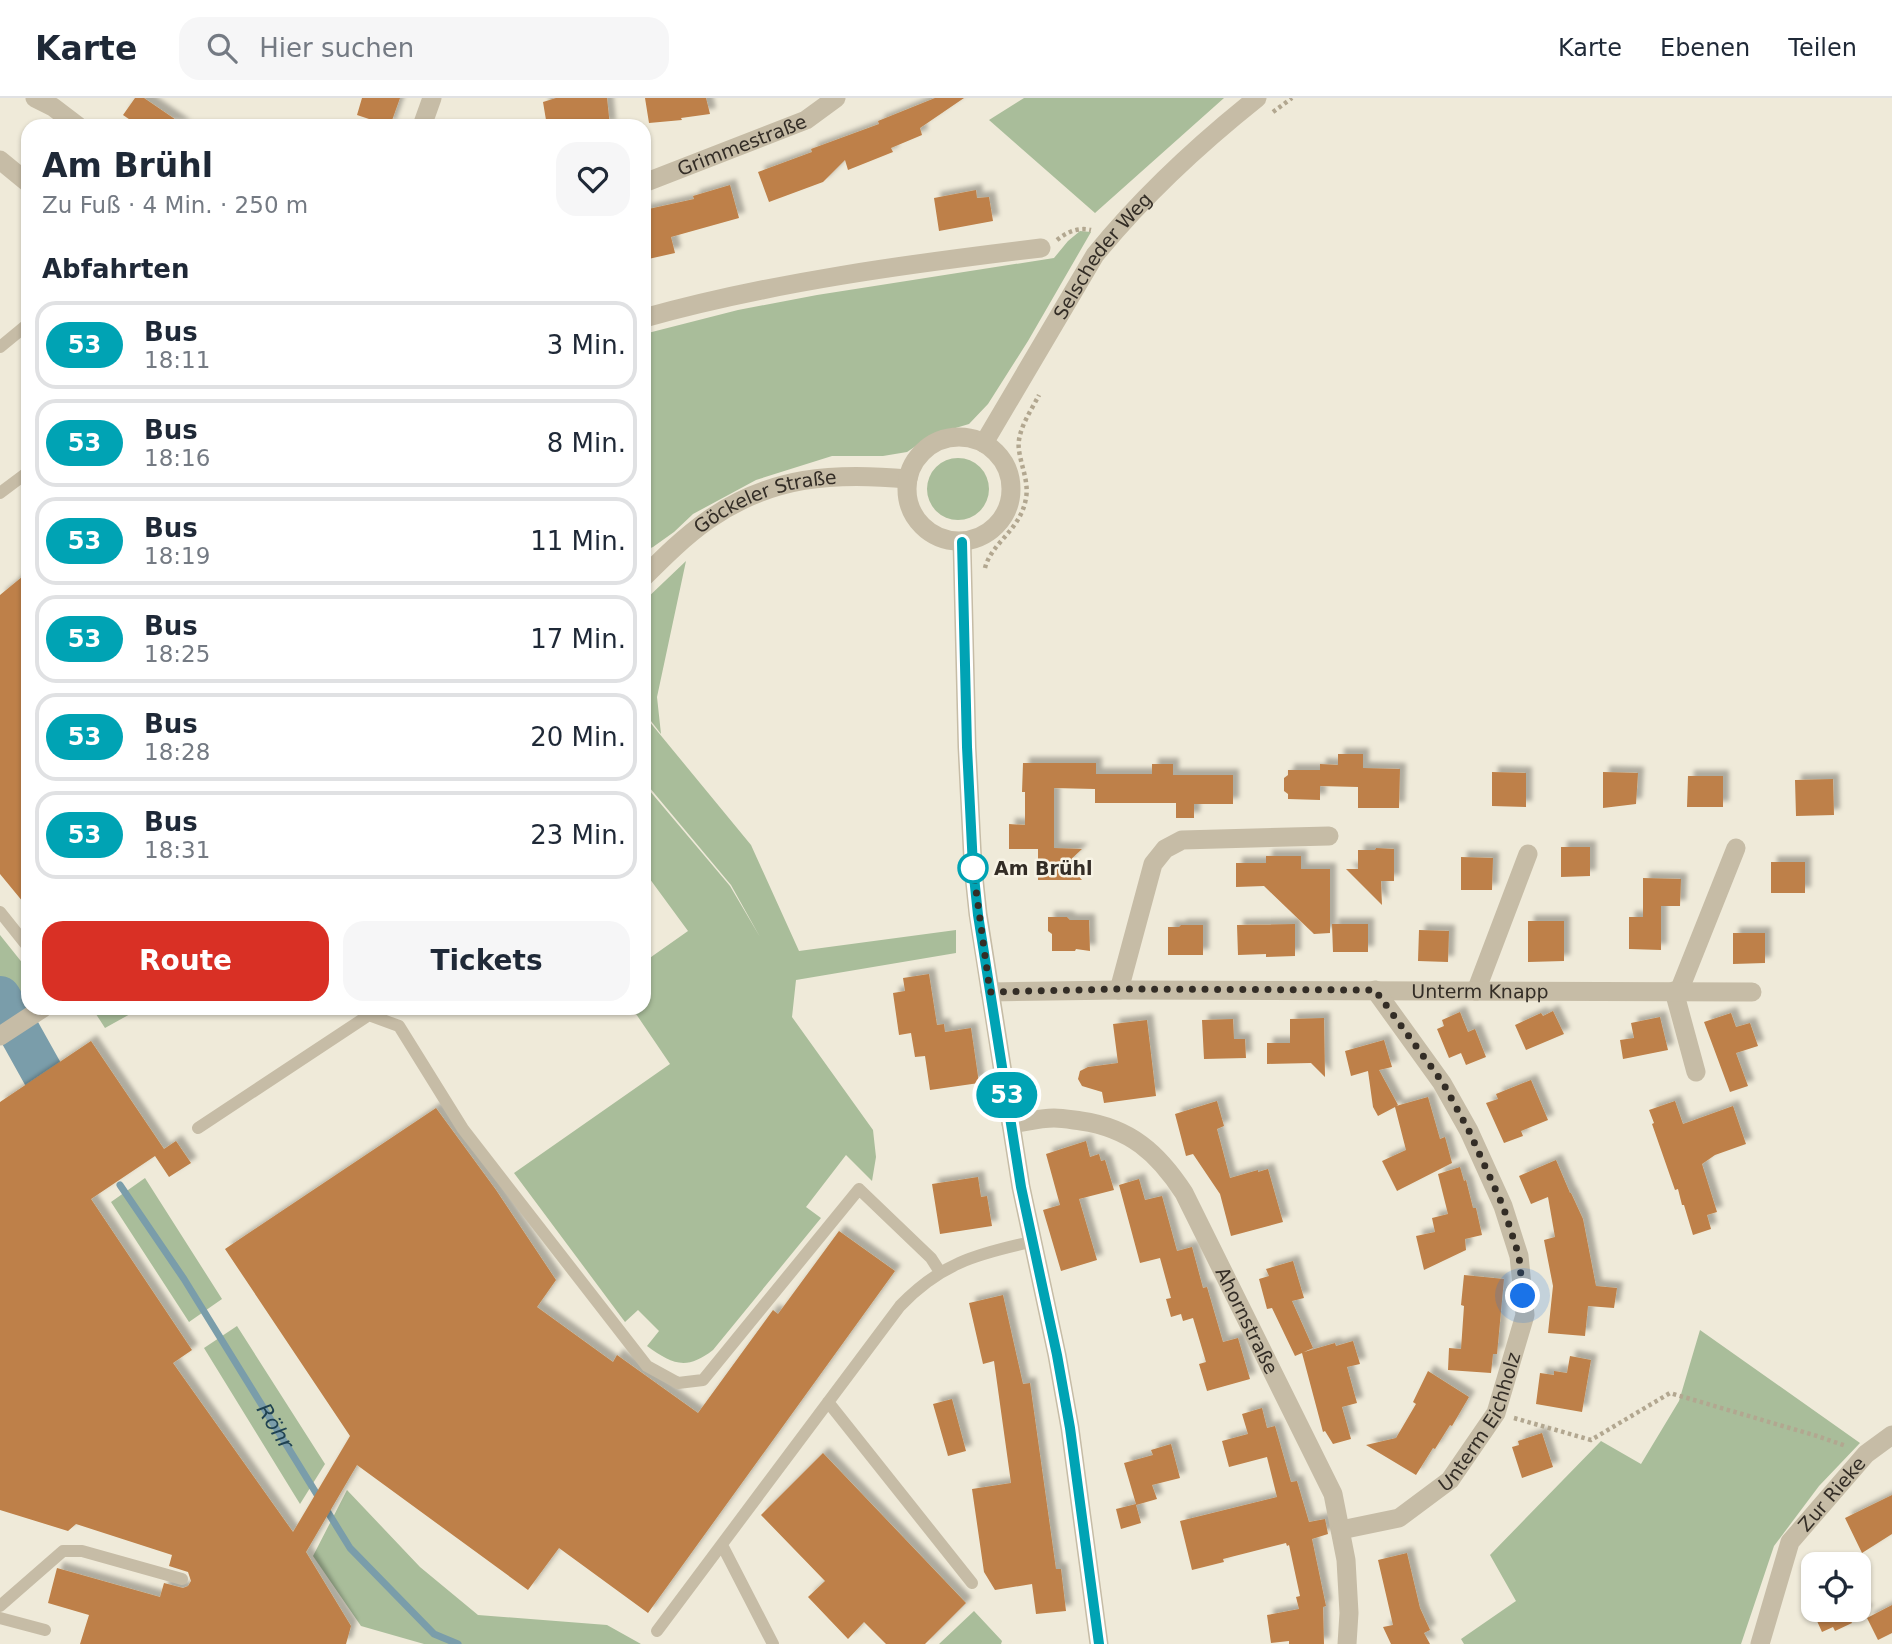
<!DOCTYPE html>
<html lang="de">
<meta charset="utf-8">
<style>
:root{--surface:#fff;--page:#f6f6f7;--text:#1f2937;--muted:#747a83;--line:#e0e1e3;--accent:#d93025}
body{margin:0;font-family:"DejaVu Sans",sans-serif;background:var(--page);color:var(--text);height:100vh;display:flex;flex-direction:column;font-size:26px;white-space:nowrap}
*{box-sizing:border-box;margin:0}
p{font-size:23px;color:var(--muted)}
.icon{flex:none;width:38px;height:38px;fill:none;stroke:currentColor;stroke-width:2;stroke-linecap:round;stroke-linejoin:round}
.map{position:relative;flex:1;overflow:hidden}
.sheet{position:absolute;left:21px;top:21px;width:630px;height:896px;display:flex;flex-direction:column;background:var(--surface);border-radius:21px;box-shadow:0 2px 5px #0004}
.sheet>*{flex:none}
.badge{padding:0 14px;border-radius:23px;font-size:24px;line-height:46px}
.controls{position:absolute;left:1801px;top:1454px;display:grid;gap:14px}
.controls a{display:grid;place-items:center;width:70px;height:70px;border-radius:14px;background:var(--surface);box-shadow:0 2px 5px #0004;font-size:35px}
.you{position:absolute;width:35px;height:35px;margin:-18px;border:5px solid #fff;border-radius:50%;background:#1a73e8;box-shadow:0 0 0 10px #1a73e833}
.map>.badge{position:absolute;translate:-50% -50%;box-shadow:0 0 0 4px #fff}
h2{padding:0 21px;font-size:26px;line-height:63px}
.round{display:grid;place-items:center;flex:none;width:74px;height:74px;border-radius:21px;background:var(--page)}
.summary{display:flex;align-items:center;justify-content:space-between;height:119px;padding:0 21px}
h1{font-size:33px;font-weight:600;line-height:52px}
.action{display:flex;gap:14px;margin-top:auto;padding:14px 21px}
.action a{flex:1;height:80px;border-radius:21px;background:var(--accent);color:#fff;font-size:28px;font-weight:600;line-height:80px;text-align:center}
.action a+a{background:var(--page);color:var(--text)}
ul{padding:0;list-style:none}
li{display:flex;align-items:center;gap:21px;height:88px;margin:0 14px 10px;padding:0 7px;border:4px solid var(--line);border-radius:21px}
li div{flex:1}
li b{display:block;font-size:26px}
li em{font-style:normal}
li .badge{min-width:77px;font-weight:700;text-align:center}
header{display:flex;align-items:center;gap:42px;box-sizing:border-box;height:98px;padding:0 35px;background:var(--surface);border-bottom:2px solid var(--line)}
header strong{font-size:33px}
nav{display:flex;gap:38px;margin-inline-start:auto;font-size:24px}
.search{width:490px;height:63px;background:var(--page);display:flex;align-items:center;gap:18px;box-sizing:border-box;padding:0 24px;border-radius:21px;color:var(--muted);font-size:26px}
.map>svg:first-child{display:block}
</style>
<header>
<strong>Karte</strong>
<div class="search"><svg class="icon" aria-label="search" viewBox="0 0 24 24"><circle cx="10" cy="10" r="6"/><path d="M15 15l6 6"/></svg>Hier suchen</div>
<nav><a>Karte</a><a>Ebenen</a><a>Teilen</a></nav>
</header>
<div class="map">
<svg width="1892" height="1546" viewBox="0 0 1892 1546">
<defs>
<filter id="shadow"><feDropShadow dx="6" dy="-6" stdDeviation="2" flood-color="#0004"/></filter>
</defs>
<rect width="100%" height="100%" fill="#efead9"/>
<path fill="#a9bd9a" d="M 1024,0 L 1224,0 L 1095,115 L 989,22 Z
M 1080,133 L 1091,134 L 1028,243 L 988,306 L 969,326 L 932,337 L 907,354 L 883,358 L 832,358 L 756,382 L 693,416 L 674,434 L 653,449 L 644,453 L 644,236 L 738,212 L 817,197 L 1054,160 L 1068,143 Z
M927 391a31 31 0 1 1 62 0a31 31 0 1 1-62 0Z
M 686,463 L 657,599 L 661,636 L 644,614 L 644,503 Z
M 644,617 L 751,747 L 799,853 L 956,832 L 956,855 L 796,882 L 792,919 L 873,1032 L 876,1059 L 872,1083 L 846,1057 L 806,1109 L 821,1120 L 713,1252 C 686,1273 672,1266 647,1248 L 659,1233 L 638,1212 L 625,1224 L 514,1075 L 670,966 L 632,910 L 644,910 L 644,864 L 688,833 L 644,773 L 644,686 L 730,788 L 760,839 L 731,787 L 644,683 Z
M 0,837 L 28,872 L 28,894 L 0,914 Z
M 99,910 L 141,910 L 105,930 L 94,913 Z
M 145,1080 L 222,1201 L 189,1224 L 111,1104 Z
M 237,1228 L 325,1366 L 300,1406 L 204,1250 Z
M 1700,1232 L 1860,1345 L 1819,1388 L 1774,1448 L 1741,1546 L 1464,1546 L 1461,1541 L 1516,1503 L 1490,1457 L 1601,1343 L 1641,1366 L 1679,1303 Z
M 347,1392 L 420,1469 L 478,1517 L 607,1527 L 641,1546 L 424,1546 L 361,1528 L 313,1458 Z
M 974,1513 L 1002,1543 L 1001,1546 L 939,1546 Z"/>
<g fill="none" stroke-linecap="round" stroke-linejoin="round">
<path stroke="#7a9daa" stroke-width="7" id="s1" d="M 120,1087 L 184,1181 L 350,1450 L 434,1536 L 458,1546"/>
<path stroke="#7a9daa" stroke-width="42" d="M 0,899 L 43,976"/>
</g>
<path fill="#be8048" filter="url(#shadow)" d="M 135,0 L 144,0 L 185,28 L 139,28 L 123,17 Z
M 362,0 L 400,0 L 390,28 L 357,17 Z
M 556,0 L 607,0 L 610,28 L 547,28 L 543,4 Z
M 645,0 L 706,0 L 710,16 L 681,20 L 682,22 L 649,25 Z
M 935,0 L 964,0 L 920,30 L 922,37 L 891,50 L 893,54 L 848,72 L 845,62 L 823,84 L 769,104 L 758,74 L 812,54 L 811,51 L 879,26 L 878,23 Z
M 730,87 L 739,120 L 671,139 L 675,155 L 644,162 L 644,112 L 694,101 L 693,98 Z
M 976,92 L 977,100 L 989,99 L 993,123 L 939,133 L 934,100 Z
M 28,474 L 28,810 L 0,776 L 0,497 Z
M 1338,656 L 1363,656 L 1363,670 L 1400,671 L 1399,710 L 1358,710 L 1358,689 L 1320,688 L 1320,702 L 1288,701 L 1288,696 L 1284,693 L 1284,680 L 1288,677 L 1288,672 L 1320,672 L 1320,666 L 1338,667 Z
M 1023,665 L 1096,665 L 1096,676 L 1152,676 L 1152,666 L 1173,666 L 1173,677 L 1233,677 L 1233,706 L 1194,706 L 1194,720 L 1176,720 L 1176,705 L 1095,705 L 1095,691 L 1054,690 L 1054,750 L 1082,751 L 1067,765 L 1082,782 L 1038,782 L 1038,751 L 1009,751 L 1009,726 L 1025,727 L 1025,694 L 1022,694 Z
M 1492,674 L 1526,675 L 1526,709 L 1492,708 Z
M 1603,674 L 1638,675 L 1636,706 L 1603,710 Z
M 1688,678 L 1723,678 L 1723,709 L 1687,709 Z
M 1833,681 L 1834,717 L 1796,718 L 1795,682 Z
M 1561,749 L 1590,749 L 1590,778 L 1561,779 Z
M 1376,750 L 1394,751 L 1394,783 L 1381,783 L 1382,807 L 1346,771 L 1358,771 L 1358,752 L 1375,752 Z
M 1266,758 L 1301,758 L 1301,771 L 1330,771 L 1330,835 L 1314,836 L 1264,788 L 1236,789 L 1236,765 L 1266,765 Z
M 1461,759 L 1493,760 L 1492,792 L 1461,792 Z
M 1771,764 L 1805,764 L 1805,795 L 1771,795 Z
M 1643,780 L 1681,781 L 1680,808 L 1661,808 L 1661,852 L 1629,851 L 1629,819 L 1643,819 Z
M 1048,819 L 1067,819 L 1070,822 L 1089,822 L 1090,853 L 1076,851 L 1075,853 L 1052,853 L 1052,836 L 1048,833 Z
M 1528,823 L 1564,823 L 1564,863 L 1528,864 Z
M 1295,826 L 1295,858 L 1266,859 L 1266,856 L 1238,857 L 1237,827 Z
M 1332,826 L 1368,826 L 1368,854 L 1333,854 Z
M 1181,827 L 1203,827 L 1203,857 L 1168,857 L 1168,829 L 1179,829 Z
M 1419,832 L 1449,833 L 1448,864 L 1418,863 Z
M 1733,835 L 1765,835 L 1765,865 L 1733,866 Z
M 929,876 L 937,927 L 944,926 L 945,934 L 971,930 L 979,985 L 930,992 L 925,958 L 915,959 L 911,935 L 899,937 L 893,895 L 905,893 L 903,880 Z
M 1553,913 L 1564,936 L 1526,952 L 1515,927 L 1541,915 L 1543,918 Z
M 1460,914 L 1468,934 L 1475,931 L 1486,959 L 1466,967 L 1461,955 L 1449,960 L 1437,931 L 1444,928 L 1442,922 Z
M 1731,915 L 1736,929 L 1750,925 L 1758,948 L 1736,955 L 1748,988 L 1730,994 L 1704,924 Z
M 1660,919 L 1668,952 L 1623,961 L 1620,942 L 1634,940 L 1631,925 Z
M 1324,920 L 1325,979 L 1311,965 L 1267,966 L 1267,945 L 1290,945 L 1290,921 Z
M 1233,921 L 1234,941 L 1245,941 L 1246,960 L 1204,961 L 1202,922 Z
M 1147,922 L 1156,998 L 1104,1005 L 1102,994 L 1082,988 L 1078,981 L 1080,973 L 1088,969 L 1118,965 L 1113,926 Z
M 1384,942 L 1392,969 L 1379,972 L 1398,1007 L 1396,1008 L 1428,999 L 1440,1041 L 1445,1039 L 1452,1065 L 1397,1093 L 1382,1063 L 1406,1052 L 1395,1009 L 1378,1018 L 1373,1009 L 1368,973 L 1351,978 L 1345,953 Z
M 91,943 L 164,1051 L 176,1043 L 191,1065 L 169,1079 L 155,1058 L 91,1101 L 192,1252 L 173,1265 L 293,1434 L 350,1338 L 225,1151 L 436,1010 L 496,1092 L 556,1182 L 537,1209 L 613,1264 L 617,1257 L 698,1315 L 773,1212 L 778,1216 L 839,1133 L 895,1173 L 648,1515 L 559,1450 L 528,1492 L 357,1367 L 306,1454 L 351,1528 L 346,1546 L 80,1546 L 89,1517 L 48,1505 L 57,1470 L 160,1499 L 164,1485 L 183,1490 L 188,1488 L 191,1483 L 188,1474 L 169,1468 L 172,1457 L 76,1426 L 68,1433 L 0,1412 L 0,1004 Z
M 1531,982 L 1548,1022 L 1521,1033 L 1523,1038 L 1504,1045 L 1486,1005 L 1498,1001 L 1496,996 Z
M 1217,1003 L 1224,1028 L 1217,1031 L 1230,1080 L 1258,1072 L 1258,1074 L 1268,1071 L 1283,1124 L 1231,1138 L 1220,1096 L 1193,1056 L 1186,1058 L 1175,1016 Z
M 1675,1003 L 1683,1026 L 1733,1008 L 1746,1046 L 1715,1057 L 1702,1066 L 1717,1114 L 1707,1117 L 1711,1131 L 1693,1137 L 1684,1107 L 1682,1107 L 1678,1091 L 1675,1092 L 1652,1026 L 1654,1025 L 1649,1012 Z
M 1086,1043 L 1090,1059 L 1099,1056 L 1101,1063 L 1105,1062 L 1114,1092 L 1079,1101 L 1097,1162 L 1061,1173 L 1043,1112 L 1060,1107 L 1046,1056 Z
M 1556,1062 L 1570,1095 L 1571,1095 L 1583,1121 L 1596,1188 L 1617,1190 L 1614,1210 L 1588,1208 L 1585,1238 L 1548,1235 L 1553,1188 L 1544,1142 L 1555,1139 L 1548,1099 L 1531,1106 L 1519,1078 Z
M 1460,1069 L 1464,1083 L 1466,1082 L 1473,1110 L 1476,1110 L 1482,1137 L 1465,1141 L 1466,1152 L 1424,1172 L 1416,1138 L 1435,1134 L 1432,1120 L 1448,1116 L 1438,1076 Z
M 978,1079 L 981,1099 L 987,1098 L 992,1128 L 940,1136 L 932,1086 Z
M 1139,1081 L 1145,1102 L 1162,1098 L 1177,1153 L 1192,1149 L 1203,1190 L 1207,1189 L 1223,1244 L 1238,1240 L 1250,1281 L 1207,1293 L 1199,1266 L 1206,1264 L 1193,1220 L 1183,1223 L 1181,1216 L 1171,1219 L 1166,1201 L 1171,1200 L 1160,1160 L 1140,1165 L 1119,1087 Z
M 1293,1163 L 1304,1200 L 1292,1203 L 1313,1250 L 1304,1254 L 1335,1245 L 1336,1248 L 1353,1243 L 1360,1266 L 1347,1269 L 1357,1305 L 1342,1309 L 1351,1341 L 1333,1346 L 1325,1333 L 1323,1334 L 1302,1255 L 1295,1258 L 1272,1210 L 1267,1211 L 1259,1181 L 1269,1178 L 1266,1171 Z
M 1464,1177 L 1504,1181 L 1497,1256 L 1493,1256 L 1491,1275 L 1448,1272 L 1449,1250 L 1461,1251 L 1464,1208 L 1461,1207 Z
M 1003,1197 L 1023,1286 L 1030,1285 L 1056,1471 L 1061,1471 L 1066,1513 L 1036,1516 L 1032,1486 L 995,1492 L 984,1474 L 972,1391 L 1011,1385 L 994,1263 L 983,1266 L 969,1205 Z
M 1570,1258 L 1591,1262 L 1582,1314 L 1536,1306 L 1540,1275 L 1554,1277 L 1554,1273 L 1567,1275 Z
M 1428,1273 L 1469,1299 L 1452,1328 L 1450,1327 L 1435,1351 L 1433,1350 L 1416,1377 L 1366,1347 L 1396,1340 L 1416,1306 L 1413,1304 Z
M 952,1301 L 966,1353 L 948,1358 L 933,1306 Z
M 1262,1310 L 1267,1330 L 1275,1328 L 1291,1384 L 1297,1383 L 1309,1424 L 1325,1421 L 1328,1436 L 1312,1441 L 1326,1508 L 1323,1509 L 1324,1546 L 1289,1546 L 1289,1543 L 1271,1545 L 1267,1517 L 1299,1511 L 1296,1499 L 1300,1498 L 1289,1447 L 1287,1448 L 1286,1445 L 1223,1461 L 1224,1464 L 1192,1472 L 1180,1423 L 1277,1399 L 1267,1359 L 1229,1369 L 1222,1343 L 1248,1336 L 1242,1316 Z
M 1542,1335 L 1553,1369 L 1522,1380 L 1512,1349 L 1519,1347 L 1518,1343 Z
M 1171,1346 L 1180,1380 L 1152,1387 L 1157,1401 L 1136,1407 L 1141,1425 L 1121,1431 L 1116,1411 L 1136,1406 L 1124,1365 L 1153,1357 L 1151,1352 Z
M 823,1355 L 966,1505 L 925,1546 L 886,1546 L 864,1524 L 848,1541 L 808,1499 L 825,1483 L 761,1417 Z
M 1892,1397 L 1892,1436 L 1862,1455 L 1845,1420 Z
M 1407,1455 L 1420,1510 L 1430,1532 L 1424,1535 L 1430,1546 L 1391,1546 L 1383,1529 L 1393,1527 L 1378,1462 Z
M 1892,1507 L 1892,1535 L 1878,1542 L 1867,1520 Z
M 1812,1512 L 1870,1512 L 1850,1521 L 1852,1525 L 1835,1533 L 1833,1529 L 1822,1534 Z"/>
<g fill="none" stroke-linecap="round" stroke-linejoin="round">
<path stroke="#b2a790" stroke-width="4.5" stroke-dasharray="3.5 3.5" stroke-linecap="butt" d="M 1273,14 L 1292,0
M 1057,142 C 1067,134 1078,129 1091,132
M 985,470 C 991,445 1021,432 1026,400 C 1029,384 1021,368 1019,352 C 1016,334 1031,313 1039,297
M 1514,1320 L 1591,1342 L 1670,1295 L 1817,1338 L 1846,1348"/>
<path stroke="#c6bca6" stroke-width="12" d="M 0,249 L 28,226
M 0,395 L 28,374
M 0,814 L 28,849
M 369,917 L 399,928 L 463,1031 L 647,1268 L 678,1285 L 703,1282 L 859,1091 L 931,1160 L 940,1174
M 198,1030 L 369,917 L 365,910
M 828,1304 L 972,1485
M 722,1447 L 773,1546
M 0,1508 L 63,1453 L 82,1453 L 182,1481
M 0,1520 L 45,1532
M 657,1533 L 900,1208 C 940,1166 976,1156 1031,1144"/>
<g stroke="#c6bca6" stroke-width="19">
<path d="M 35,0 L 53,9 L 78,28"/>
<path d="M 422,28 L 432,0"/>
<path d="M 0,62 L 28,85"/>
<path id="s2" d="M 644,85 L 806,22 L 836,0"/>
<path d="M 644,220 C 773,184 908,166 1041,150"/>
<path id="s3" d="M 644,479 C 664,459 684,439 708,422 C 771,378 834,374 908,381"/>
<path d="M 1119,892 L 1153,766 L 1165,751 L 1182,742 L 1329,738"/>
<path d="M 1476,893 L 1528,756"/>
<path d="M 1674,893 L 1696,974"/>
<path d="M 1679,893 L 1736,750"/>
<path id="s4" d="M 990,894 L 1119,892 L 1752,894"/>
<path d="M 0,938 L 43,910"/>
<path id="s5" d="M 1011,1026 C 1025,1024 1040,1020 1054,1020 C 1063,1020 1073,1022 1081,1023 C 1130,1030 1158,1055 1184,1095 L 1333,1396 L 1346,1462 L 1349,1515 L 1347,1546"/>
<path id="s6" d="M 1341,1432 L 1399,1420 L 1450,1382 L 1496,1315 L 1525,1217 L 1519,1158 L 1503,1108 L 1469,1033 L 1442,985 L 1375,892"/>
<path id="s7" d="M 1760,1546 L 1790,1444 L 1866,1356 L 1892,1337"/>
</g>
<g stroke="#c6bca6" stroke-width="19">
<circle cx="959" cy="391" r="52"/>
<path id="s8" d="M 984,345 L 1095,157 C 1142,99 1198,47 1257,0"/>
<path d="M 962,444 L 967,649 L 973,769 L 978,816 L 1021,1089 L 1057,1257 L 1070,1330 L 1099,1546"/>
</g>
</g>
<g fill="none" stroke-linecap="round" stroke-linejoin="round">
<defs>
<path id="line" d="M 962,444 L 967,649 L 973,769 L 978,817 L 1021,1089 L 1057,1257 L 1070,1330 L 1099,1546"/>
</defs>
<use href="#line" stroke="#fff" stroke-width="16"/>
<use href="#line" stroke="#00a3b4" stroke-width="10"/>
<path stroke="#332d26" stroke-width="7" stroke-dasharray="0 12.6" d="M 973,770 L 990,894 L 1119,891 L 1375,892 L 1443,985 L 1469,1033 L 1503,1108 L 1519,1158 L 1523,1198"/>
</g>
<circle fill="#fff" stroke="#00a3b4" stroke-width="3.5" cx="973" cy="770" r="14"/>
<g text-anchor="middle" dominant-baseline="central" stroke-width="5" stroke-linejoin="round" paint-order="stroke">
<g font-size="19" fill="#332d26" stroke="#f7f3e5">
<text stroke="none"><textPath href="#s2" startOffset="105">Grimmestraße</textPath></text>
<text stroke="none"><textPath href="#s8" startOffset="222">Selscheder Weg</textPath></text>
<text stroke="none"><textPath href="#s3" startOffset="147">Göckeler Straße</textPath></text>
<text stroke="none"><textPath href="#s4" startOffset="490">Unterm Knapp</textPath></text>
<text stroke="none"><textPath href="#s5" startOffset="343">Ahornstraße</textPath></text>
<text stroke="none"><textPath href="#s6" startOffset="189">Unterm Eichholz</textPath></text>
<text stroke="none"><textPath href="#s7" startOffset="170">Zur Rieke</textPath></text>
</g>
<g font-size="19" font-weight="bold" fill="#332d26" stroke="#f7f3e5" text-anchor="start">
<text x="994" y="770">Am Brühl</text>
</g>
<g font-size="21" font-style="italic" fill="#1f4251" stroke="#f7f3e5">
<text stroke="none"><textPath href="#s1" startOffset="287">Röhr</textPath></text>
</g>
</g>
</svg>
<div class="controls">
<a><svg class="icon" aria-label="locate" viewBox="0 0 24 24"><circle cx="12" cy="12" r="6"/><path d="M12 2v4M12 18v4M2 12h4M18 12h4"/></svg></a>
</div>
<div class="you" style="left:1523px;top:1198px"></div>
<b class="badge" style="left:1007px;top:997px;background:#00a3b4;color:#fff">53</b>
<section class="sheet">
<div class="summary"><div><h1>Am Brühl</h1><p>Zu Fuß · 4 Min. · 250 m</p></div><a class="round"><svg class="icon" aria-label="heart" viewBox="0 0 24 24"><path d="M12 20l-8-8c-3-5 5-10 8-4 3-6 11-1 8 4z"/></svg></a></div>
<h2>Abfahrten</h2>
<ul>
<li><span class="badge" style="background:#00a3b4;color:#fff">53</span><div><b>Bus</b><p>18:11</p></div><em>3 Min.</em></li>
<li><span class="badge" style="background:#00a3b4;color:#fff">53</span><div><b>Bus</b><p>18:16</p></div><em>8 Min.</em></li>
<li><span class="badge" style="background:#00a3b4;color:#fff">53</span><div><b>Bus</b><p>18:19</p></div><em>11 Min.</em></li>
<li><span class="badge" style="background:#00a3b4;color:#fff">53</span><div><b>Bus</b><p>18:25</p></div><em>17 Min.</em></li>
<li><span class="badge" style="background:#00a3b4;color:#fff">53</span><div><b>Bus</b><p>18:28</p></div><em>20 Min.</em></li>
<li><span class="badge" style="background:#00a3b4;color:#fff">53</span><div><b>Bus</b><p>18:31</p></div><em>23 Min.</em></li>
</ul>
<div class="action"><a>Route</a><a>Tickets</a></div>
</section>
</div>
